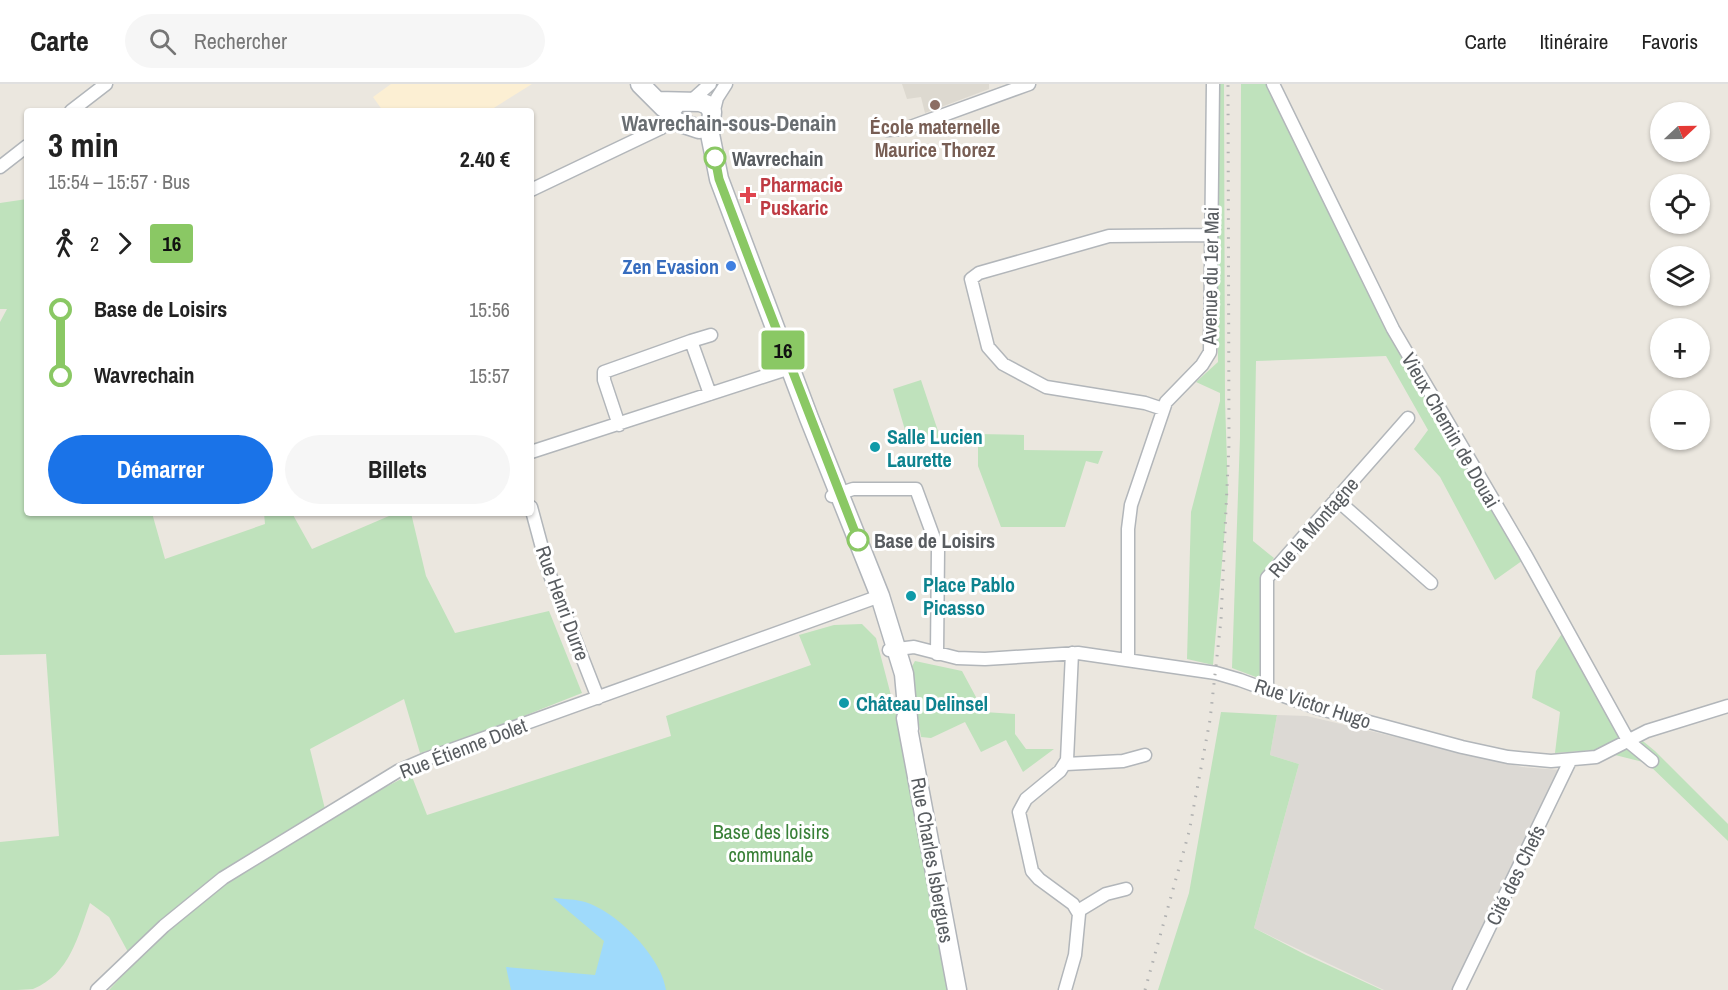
<!DOCTYPE html>
<html lang="fr">
<meta charset="utf-8">
<style>
:root{--surface:#fff;--page:#f6f6f6;--text:#222;--muted:#767676;--line:#e0e0e0;--accent:#1a73e8}
body{margin:0;font-family:"Archivo Narrow",sans-serif;background:var(--page);color:var(--text);height:100vh;display:flex;flex-direction:column;font-size:22px;white-space:nowrap}
*{box-sizing:border-box;margin:0}
p{font-size:20px;color:var(--muted)}
.icon{flex:none;width:33px;height:33px;fill:none;stroke:currentColor;stroke-width:2;stroke-linecap:round;stroke-linejoin:round}
.map{position:relative;flex:1;overflow:hidden}
.details{position:absolute;left:24px;top:24px;width:510px;height:408px;display:flex;flex-direction:column;background:var(--surface);border-radius:6px;box-shadow:0 2px 4px #0004}
.details>*{flex:none}
.badge{padding:0 12px;border-radius:4px;font-size:21px;line-height:39px}
.needle{width:39px;rotate:68deg}
.tools{position:absolute;left:1650px;top:18px;display:grid;gap:12px}
.tools a{display:grid;place-items:center;width:60px;height:60px;border-radius:50%;background:var(--surface);box-shadow:0 2px 4px #0004;font-size:30px}
.map>.badge{position:absolute;translate:-50% -50%;box-shadow:0 0 0 3px #fff}
.legs{display:flex;align-items:center;gap:9px;height:66px;padding:0 24px;font-size:20px}
.legs p{margin-inline-start:auto}
.head{display:flex;align-items:center;justify-content:space-between;height:102px;padding:0 24px}
h1{font-size:33px;font-weight:800;line-height:45px}
.button{display:flex;gap:12px;margin-top:auto;padding:12px 24px}
.button a{flex:1;height:69px;border-radius:36px;background:var(--accent);color:#fff;font-size:24px;font-weight:800;line-height:69px;text-align:center}
.button a+a{background:var(--page);color:var(--text)}
ul{padding:0 24px;list-style:none}
li{display:flex;align-items:center;gap:21px;height:66px;font-size:22px}
li i{display:grid;place-items:center;width:9px;height:100%;margin:0 8px;background:currentColor}
li i::after{content:'';width:15px;height:15px;margin:-8px;border:4px solid;border-radius:50%;background:var(--surface)}
li p{margin-inline-start:auto}
li:first-child i{background:linear-gradient(#0000 50%,currentColor 0)}
li:last-child i{background:linear-gradient(currentColor 50%,#0000 0)}
header{display:flex;align-items:center;gap:36px;box-sizing:border-box;height:84px;padding:0 30px;background:var(--surface);border-bottom:2px solid var(--line)}
header strong{font-size:28px}
nav{display:flex;gap:33px;margin-inline-start:auto;font-size:21px}
.search{width:420px;height:54px;background:var(--page);display:flex;align-items:center;gap:15px;box-sizing:border-box;padding:0 21px;border-radius:33px;color:var(--muted);font-size:22px}
.map>svg:first-child{display:block}
</style>
<header>
<strong>Carte</strong>
<div class="search"><svg class="icon" aria-label="search" viewBox="0 0 24 24"><circle cx="10" cy="10" r="6"/><path d="M15 15l6 6"/></svg>Rechercher</div>
<nav><a>Carte</a><a>Itinéraire</a><a>Favoris</a></nav>
</header>
<div class="map">
<svg width="1728" height="906" viewBox="0 0 1728 906">
<rect width="100%" height="100%" fill="#ebe7df"/>
<path fill="#fcefd3" d="M 391,0 L 532,0 L 489,27 L 383,27 L 373,13 Z"/>
<path fill="#dcd9d4" d="M 1277,631 L 1307,632 L 1522,683 L 1560,686 L 1457,906 L 1384,906 L 1254,844 L 1299,680 L 1270,671 Z"/>
<path fill="#ddd9d0" d="M 902,0 L 989,0 L 989,5 L 925,29 L 921,13 L 907,15 Z"/>
<path fill="#bfe2bc" d="M 1216,0 L 1224,0 L 1225,317 L 1228,410 L 1213,581 L 1187,575 L 1191,428 L 1220,317 L 1220,309 L 1196,298 L 1218,278 Z
M 1241,0 L 1277,0 L 1373,196 L 1529,472 L 1495,496 L 1440,393 L 1414,365 L 1428,346 L 1386,272 L 1256,277 L 1253,457 L 1274,474 L 1262,489 L 1264,582 L 1261,595 L 1232,584 L 1240,353 Z
M 27,115 L 27,429 L 152,429 L 165,475 L 265,440 L 264,429 L 292,429 L 312,465 L 396,429 L 411,429 L 426,492 L 455,549 L 549,527 L 582,609 L 456,659 L 420,669 L 404,615 L 310,665 L 327,733 L 411,690 L 427,731 L 671,652 L 666,632 L 811,581 L 799,551 L 834,541 L 862,540 L 876,554 L 899,642 L 948,906 L 109,906 L 134,879 L 109,833 L 90,819 C 78,852 70,890 33,905 C 24,906 10,906 0,906 L 0,758 L 59,752 L 46,570 L 0,571 L 0,238 L 7,225 L 0,225 L 0,119 Z
M 921,296 L 940,353 L 910,363 L 893,305 Z
M 978,350 L 1024,351 L 1024,366 L 1103,367 L 1098,380 L 1086,377 L 1065,443 L 1001,443 L 978,382 Z
M 1568,541 L 1622,640 L 1655,667 L 1728,740 L 1728,757 L 1647,679 L 1595,666 L 1555,669 L 1560,628 L 1532,614 L 1536,587 Z
M 915,577 L 962,587 L 984,628 L 1015,630 L 1015,650 L 1026,665 L 1054,665 L 1023,688 L 1006,656 L 981,668 L 965,638 L 931,654 L 921,653 L 910,586 Z
M 1221,628 L 1277,631 L 1270,671 L 1299,680 L 1254,844 L 1306,871 L 1382,906 L 1158,906 L 1189,809 Z"/>
<path fill="#9fdafb" d="M 553,814 C 562,815 572,815 581,817 C 614,824 662,873 666,906 L 511,906 L 506,883 L 595,891 L 604,857 Z"/>
<g fill="none" stroke-linecap="round" stroke-linejoin="round">
<defs>
<path id="street" d="M 1273,0 L 1393,245 L 1525,470 L 1629,658 L 1652,677
M 691,17 L 710,0
M 71,27 L 106,0
M 713,30 L 717,14 L 726,0
M 887,46 L 905,45 L 1029,0
M 0,83 L 27,62
M 531,106 L 661,44 L 673,35
M 691,257 L 711,251
M 1163,325 L 1145,319 L 1046,303 L 1003,280 L 988,263 L 971,195 L 979,189 L 1109,152 L 1211,151
M 619,341 L 604,296 L 604,288 L 691,257 L 710,310
M 531,368 L 790,284
M 832,412 L 853,405 L 916,405 L 938,465 L 937,570
M 1336,415 L 1431,499
M 531,423 L 548,486 L 598,614
M 889,566 L 914,563 L 957,574 L 985,575 L 1078,569 L 1216,589 L 1240,596 L 1317,624 L 1462,663 L 1508,673 L 1551,677 L 1596,673 L 1647,647 L 1728,622
M 1128,576 L 1128,445 L 1131,421 L 1166,318 L 1202,281 L 1210,268 L 1213,0
M 1267,606 L 1267,494 L 1408,334
M 1066,680 L 1123,677 L 1145,671
M 1078,827 L 1106,810 L 1126,805
M 97,906 L 164,842 L 223,794 L 398,687 L 426,675 L 880,512
M 1065,906 L 1075,871 L 1079,830 L 1073,820 L 1039,795 L 1032,787 L 1019,728 L 1026,715 L 1060,687 L 1067,676 L 1072,569
M 1459,906 L 1570,677"/>
<path id="secondary" d="M 640,0 L 664,24
M 657,17 L 700,18 L 708,21 L 712,28 L 710,50 L 719,95 L 809,334 L 880,512 L 904,590 L 909,645
M 677,19 L 670,28 L 675,37 L 699,45 L 711,38
M 906,634 L 957,906"/>
</defs>
<use href="#street" stroke="#b2b6ba" stroke-width="15"/>
<use href="#secondary" stroke="#b1b5ba" stroke-width="21"/>
<use href="#street" stroke="#fff" stroke-width="12"/>
<use href="#secondary" stroke="#fff" stroke-width="18"/>
<path stroke="#b0b1b1" stroke-width="3" stroke-dasharray="1.5 8" stroke-linecap="butt" d="M 1145,906 L 1189,748 L 1210,636 L 1221,536 L 1229,360 L 1228,0"/>
</g>
<g fill="none" stroke-linecap="round" stroke-linejoin="round">
<defs>
<path id="line-1" d="M 715,74 L 719,95 L 750,177 L 858,456"/>
</defs>
<use href="#line-1" stroke="#fff" stroke-width="14"/>
<use href="#line-1" stroke="#8ac864" stroke-width="9"/>
</g>
<circle fill="#8d6e63" stroke="#fff" stroke-width="2" cx="935" cy="21" r="6"/>
<g fill="#fff" stroke="#8ac864" stroke-width="3">
<circle cx="715" cy="74" r="10"/>
<circle cx="858" cy="456" r="10"/>
</g>
<path fill="#e0444e" stroke="#fff" stroke-width="2" d="M745 102h6v6h6v6h-6v6h-6v-6h-6v-6h6z"/>
<circle fill="#3f7fe0" stroke="#fff" stroke-width="2" cx="731" cy="182" r="6"/>
<g fill="#0f9aa8" stroke="#fff" stroke-width="2">
<circle cx="875" cy="363" r="6"/>
<circle cx="911" cy="512" r="6"/>
<circle cx="844" cy="619" r="6"/>
</g>
<g text-anchor="middle" dominant-baseline="central" stroke-width="6" stroke-linejoin="round" paint-order="stroke">
<g font-size="20" font-weight="bold" fill="#785e54" stroke="#fff">
<text x="935" y="42">École maternelle<tspan x="935" dy="23">Maurice Thorez</tspan></text>
</g>
<g font-size="20" font-weight="bold" fill="#585c60" stroke="#fff" text-anchor="start">
<text x="732" y="74">Wavrechain</text>
<text x="874" y="456">Base de Loisirs</text>
</g>
<g font-size="20" font-weight="bold" fill="#be3a42" stroke="#fff" text-anchor="start">
<text x="760" y="100">Pharmacie<tspan x="760" dy="23">Puskaric</tspan></text>
</g>
<g font-size="20" font-weight="bold" fill="#366cbe" stroke="#fff" text-anchor="end">
<text x="719" y="182">Zen Evasion</text>
</g>
<g font-size="20" fill="#585c60" stroke="#fff">
<text transform="translate(1210 192) rotate(-89)">Avenue du 1er Mai</text>
<text transform="translate(1451 346) rotate(60)">Vieux Chemin de Douai</text>
<text transform="translate(1313 443) rotate(-49)">Rue la Montagne</text>
<text transform="translate(563 519) rotate(70)">Rue Henri Durre</text>
<text transform="translate(1313 619) rotate(18)">Rue Victor Hugo</text>
<text transform="translate(463 664) rotate(-21)">Rue Étienne Dolet</text>
<text transform="translate(933 776) rotate(80)">Rue Charles Isbergues</text>
<text transform="translate(1515 791) rotate(-64)">Cité des Chefs</text>
</g>
<g font-size="20" font-weight="bold" fill="#0d838f" stroke="#fff" text-anchor="start">
<text x="887" y="352">Salle Lucien<tspan x="887" dy="23">Laurette</tspan></text>
<text x="923" y="500">Place Pablo<tspan x="923" dy="23">Picasso</tspan></text>
<text x="856" y="619">Château Delinsel</text>
</g>
<g font-size="20" fill="#398037" stroke="#fff">
<text x="771" y="747">Base des loisirs<tspan x="771" dy="23">communale</tspan></text>
</g>
<g font-size="22" font-weight="bold" fill="#696e72" stroke="#fff">
<text x="729" y="39">Wavrechain-sous-Denain</text>
</g>
</g>
</svg>
<div class="tools">
<a><svg class="needle" viewBox="-14 -14 28 28"><path d="M0-13l5 13h-10z" fill="#e53935"/><path d="M0 13l5-13h-10z" fill="#767676"/></svg></a>
<a><svg class="icon" aria-label="locate" viewBox="0 0 24 24"><circle cx="12" cy="12" r="6"/><path d="M12 2v4M12 18v4M2 12h4M18 12h4"/></svg></a>
<a><svg class="icon" aria-label="layers" viewBox="0 0 24 24"><path d="M12 4l9 5-9 5-9-5zM3 14l9 5 9-5"/></svg></a>
<a>+</a>
<a>−</a>
</div>
<b class="badge" style="left:783px;top:266px;background:#8ac864;color:#111">16</b>
<section class="details">
<div class="head"><div><h1>3 min</h1><p>15:54 – 15:57 · Bus</p></div><b>2.40 €</b></div>
<div class="legs"><svg class="icon" aria-label="walk" viewBox="0 0 24 24"><circle cx="13" cy="4" r="2"/><path d="M13 8l-2 6 4 7M11 14l-3 7M7 12l3-4h3l4 4"/></svg>2<svg class="icon" aria-label="forward" viewBox="0 0 24 24"><path d="M9 5l7 7-7 7"/></svg><b class="badge" style="background:#8ac864;color:#111">16</b></div>
<ul>
<li><i style="color:#8ac864"></i><b>Base de Loisirs</b><p>15:56</p></li>
<li><i style="color:#8ac864"></i><b>Wavrechain</b><p>15:57</p></li>
</ul>
<div class="button"><a>Démarrer</a><a>Billets</a></div>
</section>
</div>
